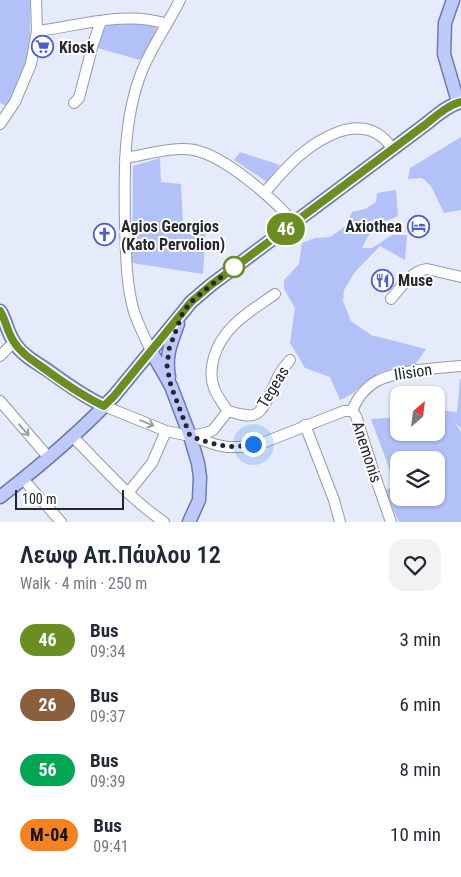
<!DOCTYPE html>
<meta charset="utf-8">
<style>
:root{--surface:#fff;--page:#f2f2f3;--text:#1f2937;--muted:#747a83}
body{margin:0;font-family:"Roboto Condensed",sans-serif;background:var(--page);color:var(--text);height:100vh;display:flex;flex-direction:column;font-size:19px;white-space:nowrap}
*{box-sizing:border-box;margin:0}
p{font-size:16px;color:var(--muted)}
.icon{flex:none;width:28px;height:28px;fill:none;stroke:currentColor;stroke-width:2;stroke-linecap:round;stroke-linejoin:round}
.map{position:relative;height:522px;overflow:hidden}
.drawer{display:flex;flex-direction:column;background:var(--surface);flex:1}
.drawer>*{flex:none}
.badge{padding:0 10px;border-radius:16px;font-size:18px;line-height:32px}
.needle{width:32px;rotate:28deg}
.controls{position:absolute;left:390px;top:386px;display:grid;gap:10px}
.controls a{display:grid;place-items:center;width:55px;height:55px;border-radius:10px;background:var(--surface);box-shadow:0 1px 4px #0004;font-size:25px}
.scale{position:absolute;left:15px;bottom:12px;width:109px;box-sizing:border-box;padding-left:5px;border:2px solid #25272d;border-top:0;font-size:14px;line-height:18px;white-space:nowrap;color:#25272d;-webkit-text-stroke:4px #fff;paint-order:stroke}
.you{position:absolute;width:25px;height:25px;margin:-12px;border:4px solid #fff;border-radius:50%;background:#1a73e8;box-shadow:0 0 0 8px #1a73e833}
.map>.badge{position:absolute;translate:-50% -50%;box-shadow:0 0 0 2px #fff}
.round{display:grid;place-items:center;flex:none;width:52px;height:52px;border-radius:15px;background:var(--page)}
.overview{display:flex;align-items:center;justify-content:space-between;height:85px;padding:0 20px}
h1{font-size:24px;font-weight:600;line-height:38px}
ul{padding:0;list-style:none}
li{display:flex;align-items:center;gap:15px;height:65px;padding:0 20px}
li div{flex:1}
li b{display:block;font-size:19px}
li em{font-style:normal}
li .badge{min-width:55px;font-weight:700;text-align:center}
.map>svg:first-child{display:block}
</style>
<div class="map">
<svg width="461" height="522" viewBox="0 0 461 522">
<rect width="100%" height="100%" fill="#e6ebfb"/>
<path fill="#b2c1f8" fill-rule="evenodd" d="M 0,0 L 30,0 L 30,49 L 25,70 L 8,107 L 0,103 Z
M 111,23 L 150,24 C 155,25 158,28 156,33 L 140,60 L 98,48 L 97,46 C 101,37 102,27 111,23 Z
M 461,137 L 461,210 L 444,213 L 431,186 L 422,178 L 408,179 L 410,168 Z
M 240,152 L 280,165 L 267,182 L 234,160 Z
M 160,158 L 161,182 L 181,184 L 183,226 L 206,227 L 203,274 L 132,263 L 133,166 Z
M 396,190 L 398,216 L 384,222 L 368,236 L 362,248 L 372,248 L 392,235 L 407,235 L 405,260 L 380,246 L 355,272 L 344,290 L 343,301 L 351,321 L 371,335 L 426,349 L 415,365 C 403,366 388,368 376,375 C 363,383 356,394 340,400 L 330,377 L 305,368 L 290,343 L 295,308 L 284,289 L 284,280 L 299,264 L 302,243 L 315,238 L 330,237 L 347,225 L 352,212 L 365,209 L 376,202 L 377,193 Z
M 460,379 L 461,379 L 461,428 L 455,423 L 461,432 L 461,522 L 399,522 L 385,491 L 395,484 L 371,419 L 399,417 L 399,432 L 436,432 L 436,410 L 457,412 ZM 399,460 L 436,460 L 436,498 L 399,498 Z"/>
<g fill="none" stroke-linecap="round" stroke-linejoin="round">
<defs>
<path id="minor" d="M 37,31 C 80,26 125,10 167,24
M 74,103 L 79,98 L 93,44 L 101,21
M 0,124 L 15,102 L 31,64 L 37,31 L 36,0
M 125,158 C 145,155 174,146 194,150 C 225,156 274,199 294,223
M 264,193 C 275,181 286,167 299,156 C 320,138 356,116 382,137 C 386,140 389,144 392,148
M 391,299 C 401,287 411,271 427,269 L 461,277
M 151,351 C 145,338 139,326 134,312 C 126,284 126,254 125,225 C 124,175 123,118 142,71 C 152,46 168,24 180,0
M 0,356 L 14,342
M 0,401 L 49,458
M 104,406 L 166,431 L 190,436 L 217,445 L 227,447 L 241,447 L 265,442 L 344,411 L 352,411
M 228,411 C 223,404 217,396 214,388 C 210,377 211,367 214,357 C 223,326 251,311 275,294
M 228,411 C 236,413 248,418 256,414 C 266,409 274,383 280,373 C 283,368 287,364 290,360
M 352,411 C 365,379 387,375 418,370 C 432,368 447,367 461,366
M 352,411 L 356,416 L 377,482 L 391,522
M 305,425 L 334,500 L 340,522
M 191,436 L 209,432 L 213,430 L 228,411
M 73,437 C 102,466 130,499 164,522
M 23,479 L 61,522
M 128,493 L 152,463 L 166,431"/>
<path id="major" d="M 453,0 L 445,23 L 444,54 L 458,102
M 0,311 C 6,320 7,332 14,342 C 21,354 35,362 46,369 C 65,383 83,396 104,406
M 151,351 L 171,386 L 190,436 L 198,463 L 200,477 L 199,500 L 189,522
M 169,377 C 165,356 171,343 178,324
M 0,497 C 40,466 79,433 114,396 L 183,312 L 191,302 L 211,285 L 426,124 C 436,116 448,105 461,102"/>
</defs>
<use href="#minor" stroke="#959aa9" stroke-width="12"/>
<use href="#major" stroke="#6c7ab0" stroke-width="15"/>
<use href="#minor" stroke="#fff" stroke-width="10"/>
<use href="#major" stroke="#becafa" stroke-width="12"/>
</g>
<defs><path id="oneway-shaft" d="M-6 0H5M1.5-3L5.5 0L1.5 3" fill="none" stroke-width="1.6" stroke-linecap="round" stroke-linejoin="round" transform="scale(1.25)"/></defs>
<g stroke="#9d9ea0">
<use href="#oneway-shaft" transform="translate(147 423) rotate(22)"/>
<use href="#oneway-shaft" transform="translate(24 430) rotate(49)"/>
</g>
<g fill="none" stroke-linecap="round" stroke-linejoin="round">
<defs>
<path id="line" d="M 0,311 C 6,320 7,332 14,342 C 22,355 37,363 49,372 C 67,385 84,397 104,406 L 114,396 L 191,302 L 211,285 L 426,124 C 436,116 448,105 461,102"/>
</defs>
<use href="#line" stroke="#fff" stroke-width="11"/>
<use href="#line" stroke="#6b8e23" stroke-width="8"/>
<path stroke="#25272d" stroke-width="5" stroke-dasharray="0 9" d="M 234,267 L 238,264 L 211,285 L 191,302 L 183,312 L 169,349 L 167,367 L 171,386 L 190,436 C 213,444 228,450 253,444"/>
</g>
<defs>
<symbol id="supermarket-ring" viewBox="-11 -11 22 22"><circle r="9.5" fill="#fff" stroke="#4a5cd0" stroke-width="1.5"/><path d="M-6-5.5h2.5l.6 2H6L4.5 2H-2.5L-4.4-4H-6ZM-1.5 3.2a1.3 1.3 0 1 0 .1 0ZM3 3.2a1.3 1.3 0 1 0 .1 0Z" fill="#4a5cd0"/></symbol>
<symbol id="hotel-ring" viewBox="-11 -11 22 22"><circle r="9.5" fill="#fff" stroke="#4a5cd0" stroke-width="1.5"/><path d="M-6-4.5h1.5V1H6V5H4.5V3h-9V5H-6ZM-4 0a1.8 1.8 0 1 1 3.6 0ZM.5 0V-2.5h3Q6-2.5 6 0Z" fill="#4a5cd0"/></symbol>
<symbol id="church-ring" viewBox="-11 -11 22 22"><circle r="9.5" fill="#fff" stroke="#4a5cd0" stroke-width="1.5"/><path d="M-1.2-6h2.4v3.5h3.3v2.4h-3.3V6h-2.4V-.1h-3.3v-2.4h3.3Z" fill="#4a5cd0"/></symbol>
<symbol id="restaurant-ring" viewBox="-11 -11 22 22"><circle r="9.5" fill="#fff" stroke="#4a5cd0" stroke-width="1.5"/><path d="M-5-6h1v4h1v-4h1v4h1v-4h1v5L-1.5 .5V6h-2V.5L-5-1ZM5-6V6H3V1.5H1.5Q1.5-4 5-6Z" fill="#4a5cd0"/></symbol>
</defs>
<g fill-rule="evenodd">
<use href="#supermarket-ring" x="30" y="34" width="25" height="25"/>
<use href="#hotel-ring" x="406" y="214" width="25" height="25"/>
<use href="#church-ring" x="92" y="222" width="25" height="25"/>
<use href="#restaurant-ring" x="370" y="268" width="25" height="25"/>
</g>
<circle fill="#fff" stroke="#6b8e23" stroke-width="2.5" cx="234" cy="267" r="10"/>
<g text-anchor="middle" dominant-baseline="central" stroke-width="4" stroke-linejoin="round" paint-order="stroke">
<g font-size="16" font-weight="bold" fill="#25272d" stroke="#fff" text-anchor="start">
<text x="59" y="47">Kiosk</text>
<text x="121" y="226">Agios Georgios<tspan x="121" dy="18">(Kato Pervolion)</tspan></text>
<text x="402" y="226" text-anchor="end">Axiothea</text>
<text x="398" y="280">Muse</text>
</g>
<g font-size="16" fill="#25272d" stroke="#fff">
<text transform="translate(413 372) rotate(-9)">Ilision</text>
<text transform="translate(273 387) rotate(-59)">Tegeas</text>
<text transform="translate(367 452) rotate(72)">Anemonis</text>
</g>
</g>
</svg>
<div class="controls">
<a><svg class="needle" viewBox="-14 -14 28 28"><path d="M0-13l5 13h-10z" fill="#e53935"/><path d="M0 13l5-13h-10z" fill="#747a83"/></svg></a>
<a><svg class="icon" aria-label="layers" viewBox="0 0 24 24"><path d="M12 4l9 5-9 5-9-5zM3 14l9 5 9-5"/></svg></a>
</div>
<div class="scale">100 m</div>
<div class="you" style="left:253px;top:444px"></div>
<b class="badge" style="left:286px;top:229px;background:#6b8e23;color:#fff">46</b>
</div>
<section class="drawer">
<div class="overview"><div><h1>Λεωφ Απ.Πάυλου 12</h1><p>Walk · 4 min · 250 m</p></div><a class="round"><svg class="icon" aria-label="heart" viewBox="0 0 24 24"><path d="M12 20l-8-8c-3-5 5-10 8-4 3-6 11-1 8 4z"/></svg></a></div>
<ul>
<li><span class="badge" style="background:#6b8e23;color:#fff">46</span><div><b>Bus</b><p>09:34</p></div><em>3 min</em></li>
<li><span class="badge" style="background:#8b5e3c;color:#fff">26</span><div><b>Bus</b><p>09:37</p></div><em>6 min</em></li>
<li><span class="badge" style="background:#00a651;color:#fff">56</span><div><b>Bus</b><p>09:39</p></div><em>8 min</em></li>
<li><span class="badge" style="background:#f58220;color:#111">M-04</span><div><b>Bus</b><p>09:41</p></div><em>10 min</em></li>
</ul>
</section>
